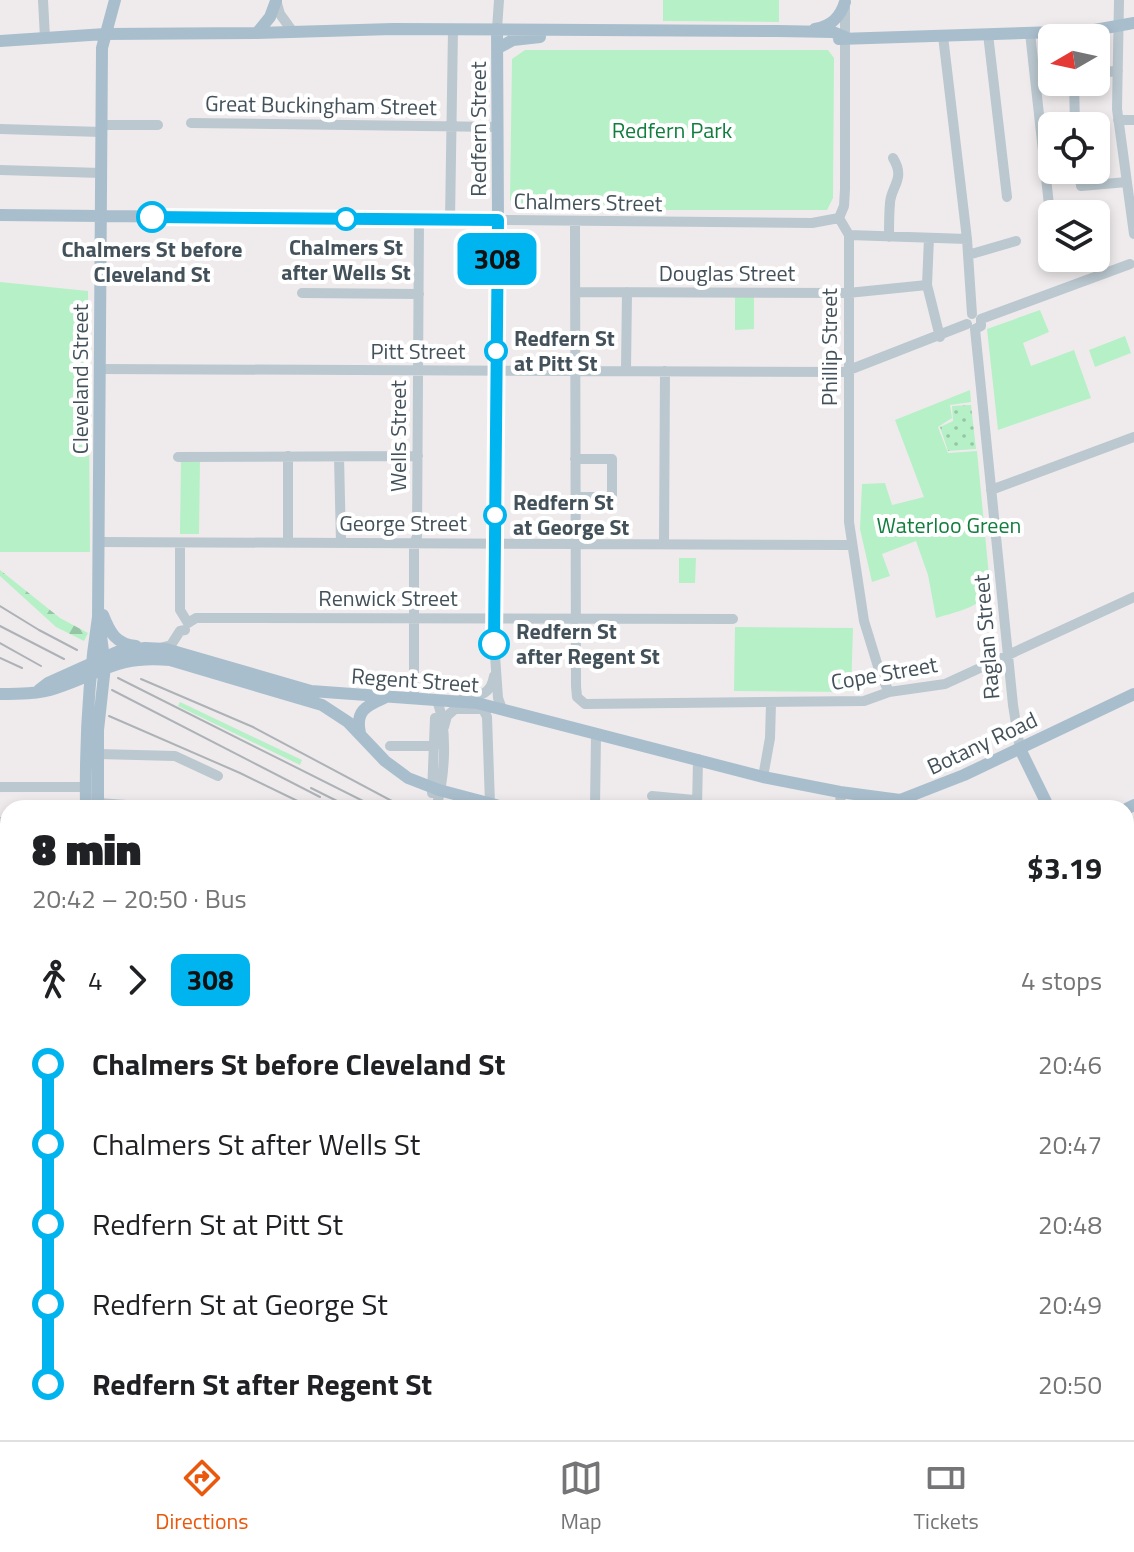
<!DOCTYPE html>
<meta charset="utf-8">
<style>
:root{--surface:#fff;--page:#f6f6f6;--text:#202124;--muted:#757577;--line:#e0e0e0;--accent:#ea580c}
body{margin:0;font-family:"Titillium Web",sans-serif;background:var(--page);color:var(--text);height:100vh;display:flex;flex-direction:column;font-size:30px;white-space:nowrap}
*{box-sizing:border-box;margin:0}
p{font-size:26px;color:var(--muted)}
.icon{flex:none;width:44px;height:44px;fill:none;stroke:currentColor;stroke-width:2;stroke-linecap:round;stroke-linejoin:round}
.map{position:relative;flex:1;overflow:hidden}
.details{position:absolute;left:0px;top:800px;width:1134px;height:640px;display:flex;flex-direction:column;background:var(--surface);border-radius:24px 24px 0 0;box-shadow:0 4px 12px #0003}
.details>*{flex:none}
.badge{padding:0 16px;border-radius:12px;font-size:28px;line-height:52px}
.needle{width:52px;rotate:261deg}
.tools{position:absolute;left:1038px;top:24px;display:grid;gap:16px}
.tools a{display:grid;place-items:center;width:72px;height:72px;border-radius:12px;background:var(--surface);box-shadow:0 4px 12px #0003;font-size:40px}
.map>.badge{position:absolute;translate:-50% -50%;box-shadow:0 0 0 4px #fff}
.legs{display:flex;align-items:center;gap:12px;height:88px;padding:0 32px;font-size:26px}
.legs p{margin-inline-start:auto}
.summary{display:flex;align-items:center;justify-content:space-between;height:136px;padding:0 32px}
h1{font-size:44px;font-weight:800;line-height:60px}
ul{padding:0 32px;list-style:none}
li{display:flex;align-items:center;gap:28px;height:80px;font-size:30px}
li i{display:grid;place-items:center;width:12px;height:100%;margin:0 10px;background:currentColor}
li i::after{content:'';width:20px;height:20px;margin:-10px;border:6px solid;border-radius:50%;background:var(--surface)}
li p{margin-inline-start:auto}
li:first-child i{background:linear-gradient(#0000 50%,currentColor 0)}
li:last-child i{background:linear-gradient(currentColor 50%,#0000 0)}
.tab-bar{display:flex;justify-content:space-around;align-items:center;height:112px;border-top:2px solid var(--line);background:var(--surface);font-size:22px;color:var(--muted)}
.tab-bar a{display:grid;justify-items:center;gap:4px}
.tab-bar .current{color:var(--accent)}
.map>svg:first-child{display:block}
</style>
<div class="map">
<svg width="1134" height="1440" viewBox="0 0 1134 1440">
<defs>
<pattern id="forest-firs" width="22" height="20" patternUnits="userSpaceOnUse" patternTransform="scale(2)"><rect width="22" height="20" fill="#b6f0c7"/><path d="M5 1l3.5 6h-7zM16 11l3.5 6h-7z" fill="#96c5a5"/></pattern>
<pattern id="garden-dots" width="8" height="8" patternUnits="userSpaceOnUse" patternTransform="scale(2)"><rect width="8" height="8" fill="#b6f0c7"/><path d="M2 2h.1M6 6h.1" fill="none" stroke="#96c5a5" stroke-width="1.8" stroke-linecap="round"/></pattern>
</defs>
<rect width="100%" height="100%" fill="#efebec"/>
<path fill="#b6f0c7" d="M 663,0 L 779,0 L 779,22 L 663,21 Z
M 525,50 L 828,50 L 834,58 L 833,198 L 827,210 L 520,210 L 510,200 L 512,59 Z
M 0,282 L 88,291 L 90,552 L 0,552 Z
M 735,296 L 754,296 L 754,329 L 735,330 Z
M 1040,310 L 1049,332 L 1023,343 L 1031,366 L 1074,350 L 1091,398 L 998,430 L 987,329 Z
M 1125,336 L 1131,353 L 1095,367 L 1089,350 Z
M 970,390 L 971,402 L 950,405 L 952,418 L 938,427 L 948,453 L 977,451 L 990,586 C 984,608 955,612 936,618 L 928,575 L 916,541 L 882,554 L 890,576 L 872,582 L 860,529 L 862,484 L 885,483 L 892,505 L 924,497 L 895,420 Z
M 181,460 L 200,460 L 199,534 L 180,534 Z
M 679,558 L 696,558 L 695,583 L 679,583 Z
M 735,627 L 853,628 L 851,692 L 734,691 Z
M 180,702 L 302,760 L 300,765 L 178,706 Z"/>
<path fill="url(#forest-firs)" d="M 0,570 L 60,618 L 88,633 L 84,641 L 56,627 L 0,576 Z
M 1126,999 L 1134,1016 L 1134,1086 L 1126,1085 Z"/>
<path fill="url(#garden-dots)" d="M 971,405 L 976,449 L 948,451 L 940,427 L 953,421 L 952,406 Z"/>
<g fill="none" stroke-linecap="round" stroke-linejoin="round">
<path stroke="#bbc8cf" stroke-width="10" d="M 43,0 L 45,38
M 276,0 L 280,14 L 293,32
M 1119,0 L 1117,109 L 1134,234
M 497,29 L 499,0
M 1030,33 L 1049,205
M 988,34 L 1007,197
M 943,36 L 967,239 L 972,314
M 1096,72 L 1118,71
M 1074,82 L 1075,126
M 1118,120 L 1134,120
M 191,123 L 498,127
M 102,125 L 158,125
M 0,129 L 102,132
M 0,170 L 102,173
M 1079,170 L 1081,186 L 1127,182
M 839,218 L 849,235 L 849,522 L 864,621 L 880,673 L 889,692
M 839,218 L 844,206 L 845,189 L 845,6
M 450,220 L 453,29
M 575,223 L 576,686 L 577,697 L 585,704 L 864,701 L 889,692 L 945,684 L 1134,597
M 849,235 L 967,239
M 889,237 C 889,225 889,214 890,203 C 891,186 906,179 893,158
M 929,238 L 927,285 L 940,337
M 968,255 L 1016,241
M 576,292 L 848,293 L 927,285
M 302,293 L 419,294
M 981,319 L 981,326 L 975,329 L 1013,705 L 1020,749
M 981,319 L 1130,264
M 100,369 L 844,372 L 967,324
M 626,369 L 627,292
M 178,457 L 418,456
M 339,457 L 341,543
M 575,459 L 612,459 L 612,497 L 577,497
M 991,490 L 1134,437
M 99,542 L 851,545
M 180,543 L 180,610 L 188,623
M 288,543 L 288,456
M 664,544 L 665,371
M 188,623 L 196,618 L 733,619
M 160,648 L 171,645 L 180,631 L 185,630
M 414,699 L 414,544 L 417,536 L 419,220
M 462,699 C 479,696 491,695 494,676
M 502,709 L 498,698 L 494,641 L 498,220 L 812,223 L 839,218
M 484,711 L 487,717 L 490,804
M 444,727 L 447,716 L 455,709 L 488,709
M 390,746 L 435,746
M 98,754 L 175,756 L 218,776
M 763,777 L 770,738 L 771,703
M 0,787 L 86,787
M 840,792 L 841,808
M 432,793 L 435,718
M 652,796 L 694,800
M 98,803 L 169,808
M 436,808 C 445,777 448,731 437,700
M 595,808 L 596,734
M 697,808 L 698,759
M 0,822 L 8,822
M 0,859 L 8,859
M 1126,905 L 1134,901
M 1126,1123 L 1134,1118
M 1126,1132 L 1134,1128
M 0,1213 L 8,1215
M 0,1291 L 8,1293
M 1126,1292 L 1134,1295
M 1126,1312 L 1134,1308
M 0,1370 L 8,1372
M 1126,1386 L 1134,1383
M 519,1432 L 523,1440
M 572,1432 L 576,1440
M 676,1432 L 681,1440
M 1112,1432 L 1113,1440"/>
<path stroke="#a9becd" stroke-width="12" d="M 815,29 C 831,26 840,18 845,2
M 257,33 L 270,17 L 276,1
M 839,39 L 1089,31 L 1134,23
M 0,41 L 105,34 L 257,33 L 393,29 L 778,31 L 833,32 L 845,37
M 498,48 L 513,40 L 540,37
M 0,215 L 498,220 L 497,29
M 103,615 C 110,633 116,644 136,646
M 39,690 L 48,683 L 117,652 L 145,648 L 166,649 L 311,691 L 477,703 L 763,777 L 840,792 L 900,800 L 964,775 L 1134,694
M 0,694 C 18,694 39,694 56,688 C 102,673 117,655 170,660 L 322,705 L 348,722 L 385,761 L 408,778 L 439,790 L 507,808
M 360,733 C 355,711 366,706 384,698
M 1020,749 L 1049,808
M 86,808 C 85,743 88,681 98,617 L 102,48 L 115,0
M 98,808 L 98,730 L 105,666 L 100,628
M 1126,809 L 1134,805
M 0,956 L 8,954
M 1126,965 L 1134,981
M 81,1440 L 81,1432"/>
<path stroke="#adb2b7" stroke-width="2" d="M 0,606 L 39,630 L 77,650
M 0,626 L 64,659
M 0,643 L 41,666
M 0,658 L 22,668
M 118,678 L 377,808
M 141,679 L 253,727 L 405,808
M 112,690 L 320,797
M 109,716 L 240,773 L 312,808
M 311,788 L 351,808
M 854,1432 L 858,1440
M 873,1432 L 878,1440
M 898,1432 L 902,1440
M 914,1432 L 918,1440"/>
</g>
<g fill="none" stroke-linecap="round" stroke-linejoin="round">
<defs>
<path id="line-1" d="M 152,217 L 498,220 L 494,644"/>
</defs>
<use href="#line-1" stroke="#fff" stroke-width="18"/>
<use href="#line-1" stroke="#00b5ef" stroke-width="12"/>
</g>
<g fill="#fff" stroke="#00b5ef" stroke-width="4">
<circle cx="152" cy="217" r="14"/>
<circle cx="346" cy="219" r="10"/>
<circle cx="496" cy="351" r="10"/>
<circle cx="495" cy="515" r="10"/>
<circle cx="494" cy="644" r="14"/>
</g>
<g text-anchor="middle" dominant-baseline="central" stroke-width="8" stroke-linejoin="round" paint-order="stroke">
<g font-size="22" fill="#43515a" stroke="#fff">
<text transform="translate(321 105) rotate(1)">Great Buckingham Street</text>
<text transform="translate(478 129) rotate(-90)">Redfern Street</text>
<text transform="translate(588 202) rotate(1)">Chalmers Street</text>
<text x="727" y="273">Douglas Street</text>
<text transform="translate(829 347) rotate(-90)">Phillip Street</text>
<text x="418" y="351">Pitt Street</text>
<text transform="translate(80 379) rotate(-90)">Cleveland Street</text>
<text transform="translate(398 436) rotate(-90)">Wells Street</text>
<text x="403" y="523">George Street</text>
<text x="388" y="598">Renwick Street</text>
<text transform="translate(986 637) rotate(-95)">Raglan Street</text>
<text transform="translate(884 673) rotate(-10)">Cope Street</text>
<text transform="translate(415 680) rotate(4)">Regent Street</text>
<text transform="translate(982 743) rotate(-25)">Botany Road</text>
</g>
<g font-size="22" fill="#117e3e" stroke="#fff">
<text x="672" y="130">Redfern Park</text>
<text x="949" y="525">Waterloo Green</text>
</g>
<g font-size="22" font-weight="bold" fill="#43515a" stroke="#fff" text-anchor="start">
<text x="346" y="247" text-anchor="middle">Chalmers St<tspan x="346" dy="25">after Wells St</tspan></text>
<text x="152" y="249" text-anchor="middle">Chalmers St before<tspan x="152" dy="25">Cleveland St</tspan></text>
<text x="514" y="338">Redfern St<tspan x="514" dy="25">at Pitt St</tspan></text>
<text x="513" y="502">Redfern St<tspan x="513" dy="25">at George St</tspan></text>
<text x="516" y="631">Redfern St<tspan x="516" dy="25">after Regent St</tspan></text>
</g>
</g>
</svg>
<div class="tools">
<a><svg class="needle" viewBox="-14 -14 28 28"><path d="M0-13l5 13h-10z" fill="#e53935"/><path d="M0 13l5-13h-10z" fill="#757577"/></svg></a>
<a><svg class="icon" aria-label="locate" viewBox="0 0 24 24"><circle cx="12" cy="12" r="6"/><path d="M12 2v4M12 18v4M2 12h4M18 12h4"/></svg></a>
<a><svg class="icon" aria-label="layers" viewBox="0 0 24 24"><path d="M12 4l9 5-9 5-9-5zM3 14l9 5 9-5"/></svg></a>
</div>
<b class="badge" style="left:497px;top:259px;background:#00b5ef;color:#111">308</b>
<section class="details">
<div class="summary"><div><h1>8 min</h1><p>20:42 – 20:50 · Bus</p></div><b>$3.19</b></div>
<div class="legs"><svg class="icon" aria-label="walk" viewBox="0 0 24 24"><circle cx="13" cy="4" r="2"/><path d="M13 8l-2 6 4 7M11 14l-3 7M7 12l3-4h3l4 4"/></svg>4<svg class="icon" aria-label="forward" viewBox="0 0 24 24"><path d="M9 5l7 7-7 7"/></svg><b class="badge" style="background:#00b5ef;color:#111">308</b><p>4 stops</p></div>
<ul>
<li><i style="color:#00b5ef"></i><b>Chalmers St before Cleveland St</b><p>20:46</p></li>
<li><i style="color:#00b5ef"></i><span>Chalmers St after Wells St</span><p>20:47</p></li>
<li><i style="color:#00b5ef"></i><span>Redfern St at Pitt St</span><p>20:48</p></li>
<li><i style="color:#00b5ef"></i><span>Redfern St at George St</span><p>20:49</p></li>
<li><i style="color:#00b5ef"></i><b>Redfern St after Regent St</b><p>20:50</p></li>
</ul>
</section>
</div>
<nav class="tab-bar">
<a class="current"><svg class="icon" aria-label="directions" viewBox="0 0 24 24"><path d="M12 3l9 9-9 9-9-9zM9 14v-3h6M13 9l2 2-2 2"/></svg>Directions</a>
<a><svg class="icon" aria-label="map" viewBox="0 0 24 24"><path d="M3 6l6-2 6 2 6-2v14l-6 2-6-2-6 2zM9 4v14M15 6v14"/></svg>Map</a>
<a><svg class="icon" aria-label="tickets" viewBox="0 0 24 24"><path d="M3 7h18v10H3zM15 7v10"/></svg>Tickets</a>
</nav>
